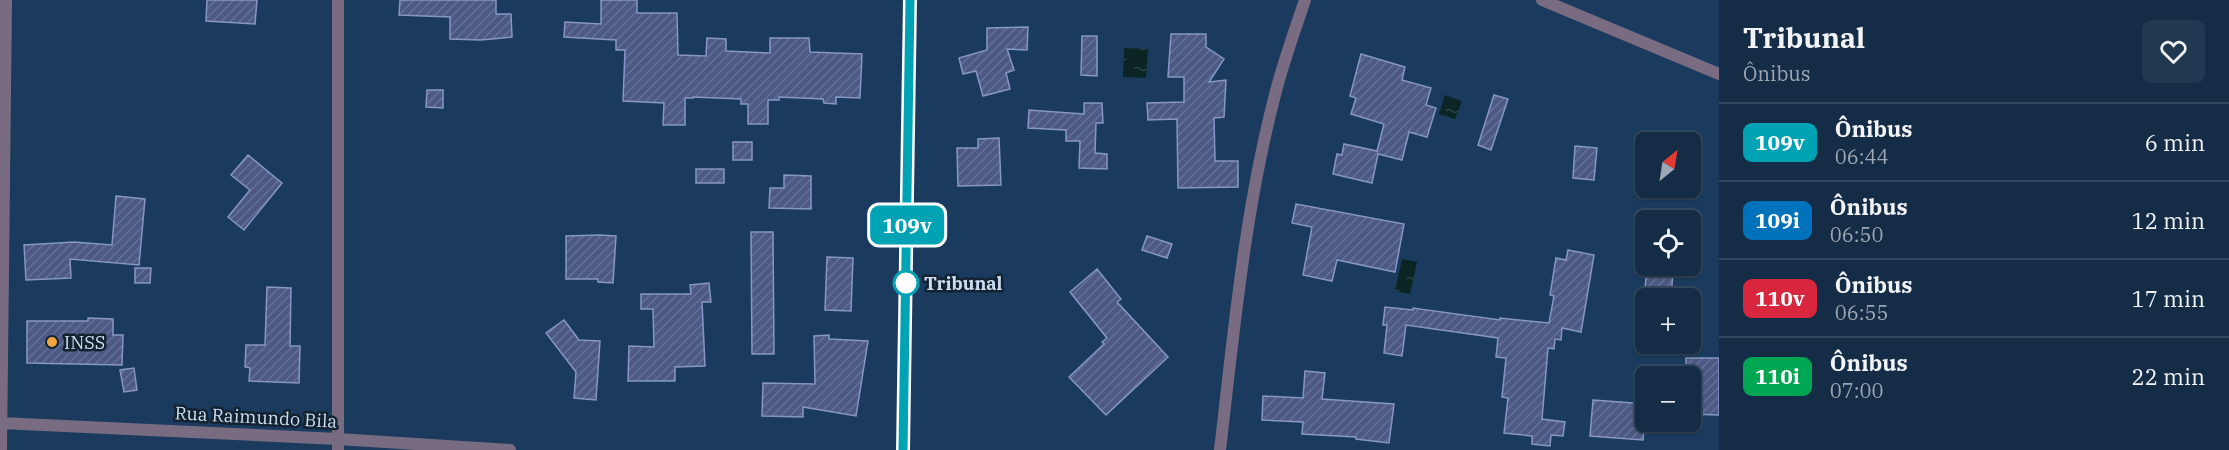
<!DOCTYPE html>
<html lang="pt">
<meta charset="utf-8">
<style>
:root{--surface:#142c46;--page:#213851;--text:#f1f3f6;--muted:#9da7b3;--line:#33485f}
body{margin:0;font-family:"IBM Plex Serif",serif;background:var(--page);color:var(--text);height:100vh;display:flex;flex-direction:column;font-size:22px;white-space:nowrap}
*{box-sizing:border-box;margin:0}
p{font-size:20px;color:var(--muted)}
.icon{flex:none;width:33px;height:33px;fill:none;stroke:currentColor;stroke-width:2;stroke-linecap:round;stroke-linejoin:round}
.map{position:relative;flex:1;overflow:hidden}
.panel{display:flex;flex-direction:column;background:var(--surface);width:510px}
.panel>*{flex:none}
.badge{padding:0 12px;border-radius:9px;font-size:21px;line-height:39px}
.needle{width:39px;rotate:30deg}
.fabs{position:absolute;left:1635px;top:132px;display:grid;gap:12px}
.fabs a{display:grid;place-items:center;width:66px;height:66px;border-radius:9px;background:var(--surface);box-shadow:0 2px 4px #0004,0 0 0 2px var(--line);font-size:30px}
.map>.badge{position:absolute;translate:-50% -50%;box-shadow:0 0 0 3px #fff}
.round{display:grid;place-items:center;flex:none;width:63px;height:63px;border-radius:9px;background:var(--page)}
.head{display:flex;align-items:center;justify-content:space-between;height:102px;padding:0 24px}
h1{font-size:28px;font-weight:700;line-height:45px}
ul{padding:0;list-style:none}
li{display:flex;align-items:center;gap:18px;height:78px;padding:0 24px;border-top:2px solid var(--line)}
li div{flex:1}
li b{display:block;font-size:22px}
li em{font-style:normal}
li .badge{min-width:66px;font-weight:700;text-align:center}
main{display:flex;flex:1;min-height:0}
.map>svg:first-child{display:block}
</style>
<main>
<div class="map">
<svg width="1719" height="450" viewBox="0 0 1719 450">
<defs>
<pattern id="water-ripples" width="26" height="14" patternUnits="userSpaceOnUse" patternTransform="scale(1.5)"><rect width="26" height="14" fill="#0a2524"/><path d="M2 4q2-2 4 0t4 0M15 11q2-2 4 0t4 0" fill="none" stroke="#2c4444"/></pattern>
<pattern id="building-hatch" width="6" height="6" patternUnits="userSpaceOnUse" patternTransform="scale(1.5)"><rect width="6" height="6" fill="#4c5983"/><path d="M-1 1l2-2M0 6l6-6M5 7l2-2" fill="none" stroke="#647095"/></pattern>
</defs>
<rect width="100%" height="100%" fill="#1a3b5d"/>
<path fill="url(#water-ripples)" d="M 1124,48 L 1148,49 L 1146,78 L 1123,77 Z
M 1445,95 L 1462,101 L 1455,119 L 1439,114 Z
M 1402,259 L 1417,262 L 1410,294 L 1395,291 Z"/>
<path fill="url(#building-hatch)" stroke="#8796c5" stroke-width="1.5" d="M 207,0 L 257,0 L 255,24 L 206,21 Z
M 400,0 L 496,0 L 496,14 L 511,14 L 512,37 L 481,40 L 450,39 L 450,17 L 399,15 Z
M 601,0 L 637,0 L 637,13 L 677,13 L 678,55 L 706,56 L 707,38 L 726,39 L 726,51 L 770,53 L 770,38 L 809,38 L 810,52 L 862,54 L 860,98 L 836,97 L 836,104 L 824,103 L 823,99 L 779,97 L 779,100 L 768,100 L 768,124 L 748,124 L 748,104 L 741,104 L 741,99 L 693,97 L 693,98 L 685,98 L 685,125 L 663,125 L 664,103 L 623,101 L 625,50 L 616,50 L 616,40 L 564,37 L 565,22 L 601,24 Z
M 1028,27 L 1027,50 L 1007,49 L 1014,70 L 1006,73 L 1010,89 L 983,96 L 976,71 L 963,74 L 959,58 L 987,50 L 987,28 Z
M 1171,34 L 1206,34 L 1206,47 L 1224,59 L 1209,82 L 1226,80 L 1224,117 L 1214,118 L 1215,161 L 1238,161 L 1238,187 L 1178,188 L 1177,119 L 1148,120 L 1147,103 L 1184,102 L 1184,77 L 1168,77 Z
M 1082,36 L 1097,36 L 1097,76 L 1081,75 Z
M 1361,54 L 1405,67 L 1402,80 L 1431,88 L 1426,105 L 1436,108 L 1427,137 L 1409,132 L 1402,160 L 1378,154 L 1372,183 L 1333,174 L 1337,154 L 1342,155 L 1344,144 L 1377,151 L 1384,124 L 1351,114 L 1356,98 L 1350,96 Z
M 427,90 L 443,90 L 443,108 L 426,107 Z
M 1494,95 L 1508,99 L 1491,150 L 1478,145 Z
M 1084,103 L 1102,103 L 1103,123 L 1096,123 L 1095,153 L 1107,154 L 1107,169 L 1079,168 L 1080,141 L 1066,141 L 1066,130 L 1028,128 L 1029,110 L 1084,114 Z
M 999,138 L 1001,185 L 958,186 L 957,148 L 978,148 L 978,139 Z
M 733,142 L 752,142 L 752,160 L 733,160 Z
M 1575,146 L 1597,148 L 1594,180 L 1573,178 Z
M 248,155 L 282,183 L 244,230 L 228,217 L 250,190 L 231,175 Z
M 696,169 L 724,169 L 724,183 L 696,183 Z
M 784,175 L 811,176 L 811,209 L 769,208 L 770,188 L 784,188 Z
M 116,196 L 145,199 L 139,265 L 70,259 L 71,278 L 26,280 L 24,245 L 74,242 L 112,245 Z
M 1296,204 L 1404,224 L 1395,272 L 1337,260 L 1332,281 L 1303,275 L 1312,227 L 1292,223 Z
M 751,232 L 773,232 L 774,354 L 752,354 Z
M 600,235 L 616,236 L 613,283 L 598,282 L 598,279 L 566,279 L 566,236 Z
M 1147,236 L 1172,244 L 1167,258 L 1142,250 Z
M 1568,250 L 1594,255 L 1581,332 L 1562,328 L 1561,340 L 1555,339 L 1554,349 L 1548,348 L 1542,419 L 1565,422 L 1563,436 L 1551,435 L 1550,446 L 1532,444 L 1532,436 L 1504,433 L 1508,398 L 1502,397 L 1506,358 L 1496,357 L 1498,338 L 1406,325 L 1402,356 L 1384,353 L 1387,325 L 1383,325 L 1385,307 L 1413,310 L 1413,308 L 1500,320 L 1500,318 L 1549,323 L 1554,296 L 1550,295 L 1556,258 L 1566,260 Z
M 827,257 L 853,258 L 851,311 L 825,310 Z
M 135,268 L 151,268 L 150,283 L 135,283 Z
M 1647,268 L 1673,271 L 1671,298 L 1644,298 Z
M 1097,269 L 1121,299 L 1117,302 L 1168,357 L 1106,415 L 1069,377 L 1104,344 L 1102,342 L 1107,338 L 1070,292 Z
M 709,283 L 711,302 L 702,302 L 705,366 L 675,367 L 675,381 L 628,381 L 629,346 L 654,347 L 653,309 L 641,309 L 641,294 L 691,294 L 690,285 Z
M 267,287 L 291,288 L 290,346 L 300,346 L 299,383 L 249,381 L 250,368 L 245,367 L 246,345 L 265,345 Z
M 88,318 L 113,319 L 113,335 L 123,335 L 122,365 L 27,363 L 27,321 L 88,321 Z
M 564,320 L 579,340 L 600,341 L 596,400 L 574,398 L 576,372 L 546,333 Z
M 829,335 L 829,339 L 868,341 L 856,416 L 803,407 L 803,417 L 762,416 L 763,383 L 815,384 L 814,336 Z
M 1686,358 L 1719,358 L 1719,415 L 1690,414 L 1690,376 L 1686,376 Z
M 134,368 L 137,390 L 124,392 L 120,370 Z
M 1305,371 L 1325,373 L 1322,399 L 1394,404 L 1389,443 L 1356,439 L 1356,437 L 1302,434 L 1303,422 L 1262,420 L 1263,396 L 1303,398 Z
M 1593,400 L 1646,404 L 1643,440 L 1590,436 Z"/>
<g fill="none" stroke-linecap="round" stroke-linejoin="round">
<path stroke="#796c82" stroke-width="12" d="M 338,0 L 338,450
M 1542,0 L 1719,74
M 1,423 L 338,439 L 510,450
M 1,450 L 6,0
M 903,450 L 910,0
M 1220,450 C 1234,330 1245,208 1276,91 C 1284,60 1295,30 1305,0"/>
</g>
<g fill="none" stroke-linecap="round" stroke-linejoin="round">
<defs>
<path id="line" d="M 903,450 L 910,0"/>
</defs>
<use href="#line" stroke="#fff" stroke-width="14"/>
<use href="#line" stroke="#00a3b4" stroke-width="9"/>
</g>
<circle fill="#fff" stroke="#00a3b4" stroke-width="3" cx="906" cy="283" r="12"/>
<circle fill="#f0a63f" stroke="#132231" stroke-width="2" cx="52" cy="342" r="6"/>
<g text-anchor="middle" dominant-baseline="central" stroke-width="5" stroke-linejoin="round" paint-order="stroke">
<g font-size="18" font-weight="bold" fill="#caddf2" stroke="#132231" text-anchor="start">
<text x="924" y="283">Tribunal</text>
</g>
<g font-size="18" fill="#caddf2" stroke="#132231" text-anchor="start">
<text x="64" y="342">INSS</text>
</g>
<g font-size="18" fill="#caddf2" stroke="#132231">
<text transform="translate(256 417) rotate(3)">Rua Raimundo Bila</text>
</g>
</g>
</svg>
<div class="fabs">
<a><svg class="needle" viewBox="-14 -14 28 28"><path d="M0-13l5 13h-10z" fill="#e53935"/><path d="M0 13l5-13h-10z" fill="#9da7b3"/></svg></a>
<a><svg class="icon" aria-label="locate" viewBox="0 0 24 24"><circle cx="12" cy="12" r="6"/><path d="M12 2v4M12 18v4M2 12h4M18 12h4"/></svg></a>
<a>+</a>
<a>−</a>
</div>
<b class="badge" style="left:907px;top:225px;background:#00a3b4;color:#fff">109v</b>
</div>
<section class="panel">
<div class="head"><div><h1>Tribunal</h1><p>Ônibus</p></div><a class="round"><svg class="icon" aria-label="heart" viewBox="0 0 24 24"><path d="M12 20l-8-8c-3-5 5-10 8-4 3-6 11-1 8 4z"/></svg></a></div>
<ul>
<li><span class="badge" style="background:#00a3b4;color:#fff">109v</span><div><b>Ônibus</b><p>06:44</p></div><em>6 min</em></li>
<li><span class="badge" style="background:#0072bc;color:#fff">109i</span><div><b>Ônibus</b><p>06:50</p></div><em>12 min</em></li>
<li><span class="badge" style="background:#d7263d;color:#fff">110v</span><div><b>Ônibus</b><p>06:55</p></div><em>17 min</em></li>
<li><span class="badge" style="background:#00a651;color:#fff">110i</span><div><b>Ônibus</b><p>07:00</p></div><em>22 min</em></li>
</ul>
</section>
</main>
